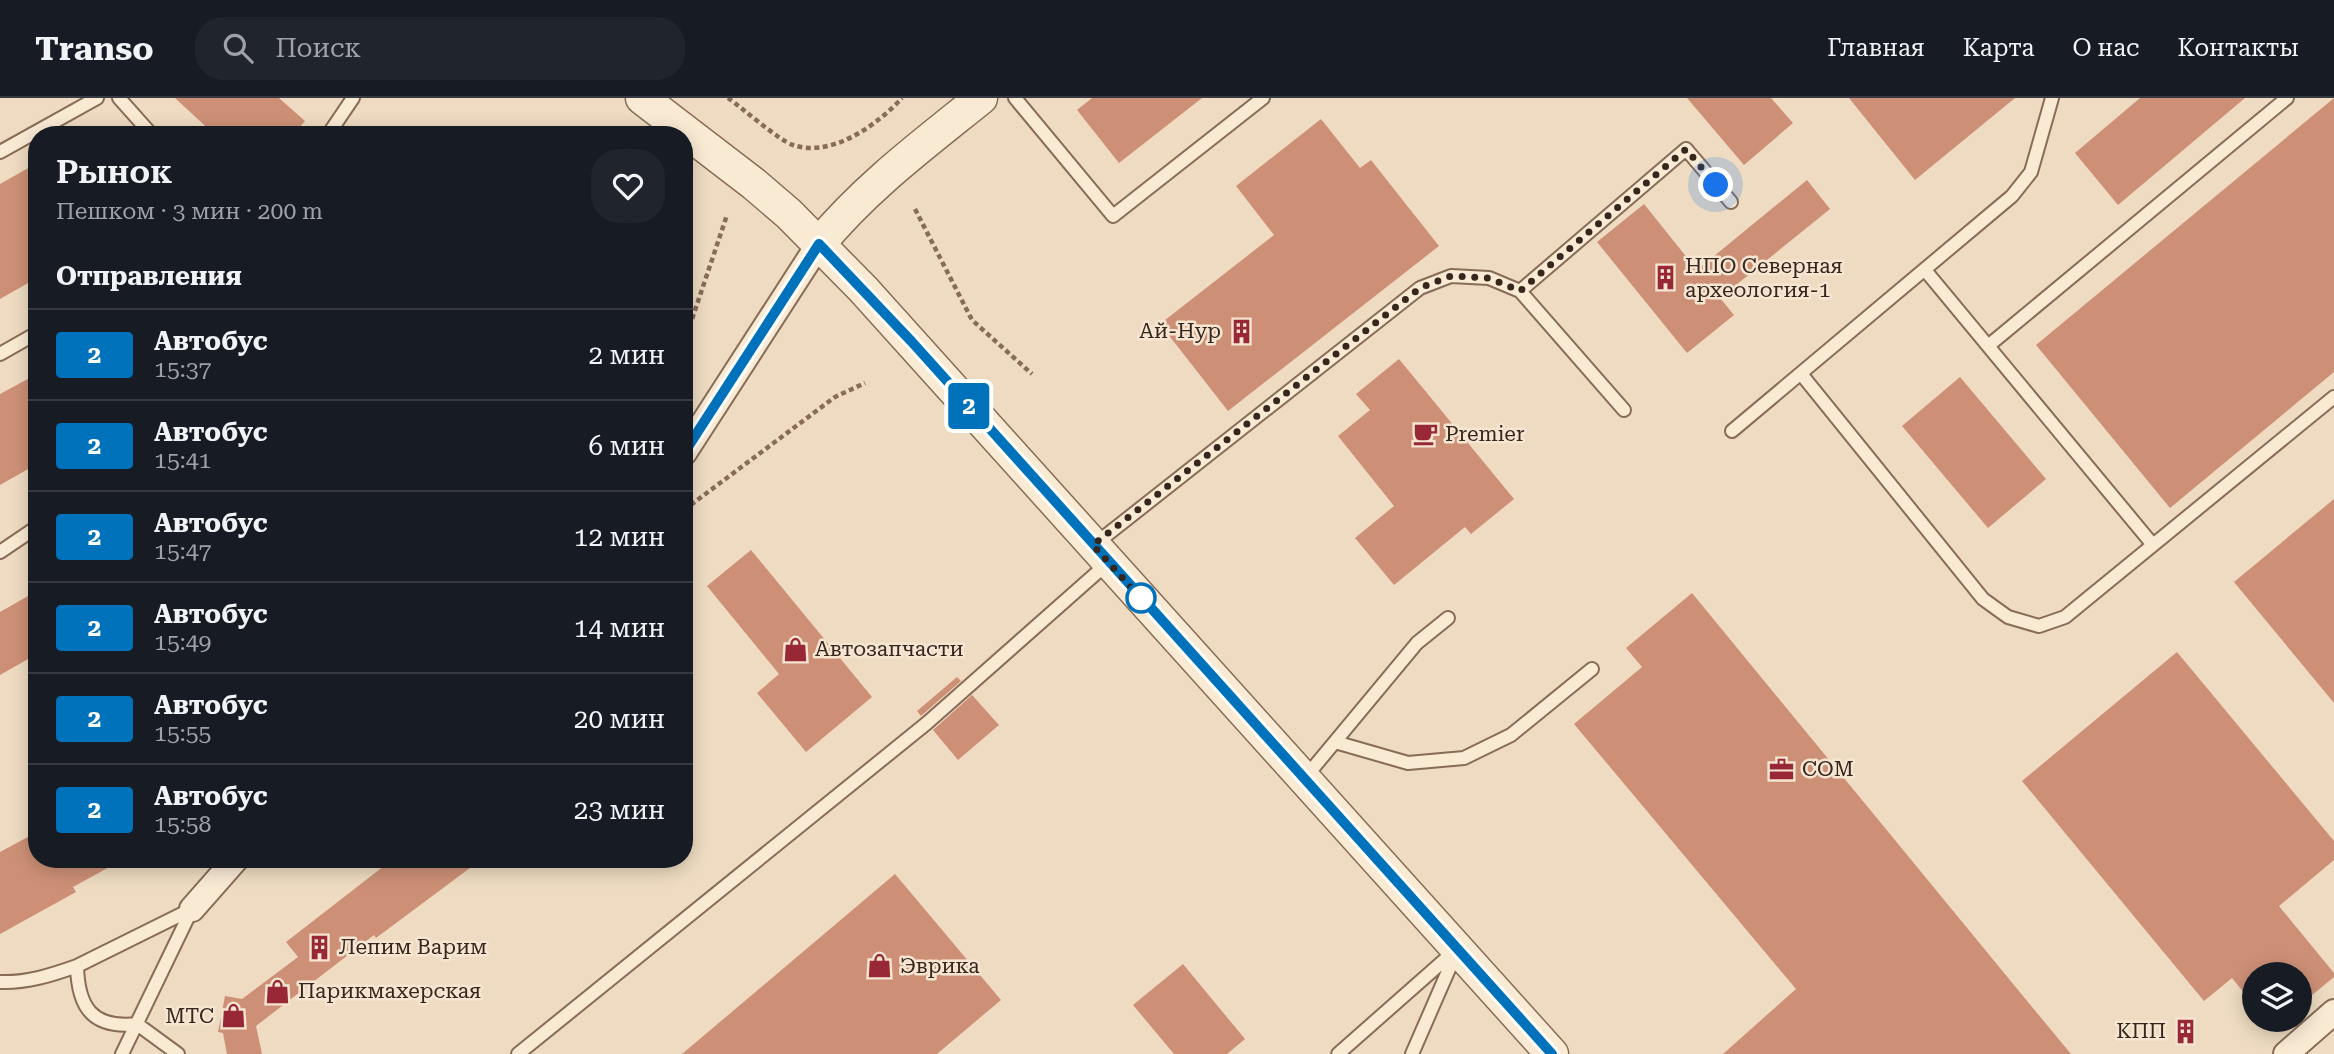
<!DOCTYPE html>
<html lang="ru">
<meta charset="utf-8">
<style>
:root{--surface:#171b24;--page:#20242c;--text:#f1f3f6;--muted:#9ea1a6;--line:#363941}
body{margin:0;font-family:"Roboto Serif",serif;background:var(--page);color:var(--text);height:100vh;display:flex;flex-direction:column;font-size:26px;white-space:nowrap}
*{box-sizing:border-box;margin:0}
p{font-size:23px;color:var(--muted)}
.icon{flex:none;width:38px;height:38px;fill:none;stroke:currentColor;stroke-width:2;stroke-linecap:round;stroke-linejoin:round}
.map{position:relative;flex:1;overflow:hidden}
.sheet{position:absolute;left:28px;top:28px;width:665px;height:742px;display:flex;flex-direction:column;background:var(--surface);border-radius:28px;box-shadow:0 4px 18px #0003}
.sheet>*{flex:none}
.badge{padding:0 14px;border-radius:5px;font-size:24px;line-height:46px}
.controls{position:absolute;left:2242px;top:864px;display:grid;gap:14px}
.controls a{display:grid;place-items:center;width:70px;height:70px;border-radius:50%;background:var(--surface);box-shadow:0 4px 18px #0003;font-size:35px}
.you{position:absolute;width:35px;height:35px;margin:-18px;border:5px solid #fff;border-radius:50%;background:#1a73e8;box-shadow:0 0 0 10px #1a73e833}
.map>.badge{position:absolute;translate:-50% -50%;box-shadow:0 0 0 4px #fff}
h2{padding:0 28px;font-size:26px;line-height:63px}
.round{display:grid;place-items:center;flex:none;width:74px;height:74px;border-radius:28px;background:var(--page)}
.overview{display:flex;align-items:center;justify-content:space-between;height:119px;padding:0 28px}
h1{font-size:33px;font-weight:600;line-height:52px}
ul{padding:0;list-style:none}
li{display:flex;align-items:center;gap:21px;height:91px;padding:0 28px;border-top:2px solid var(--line)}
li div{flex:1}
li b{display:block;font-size:26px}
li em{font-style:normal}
li .badge{min-width:77px;font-weight:700;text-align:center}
header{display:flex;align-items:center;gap:42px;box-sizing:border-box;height:98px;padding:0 35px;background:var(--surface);border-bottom:2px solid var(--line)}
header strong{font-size:33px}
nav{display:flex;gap:38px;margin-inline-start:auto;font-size:24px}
.search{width:490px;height:63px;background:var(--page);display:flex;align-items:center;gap:18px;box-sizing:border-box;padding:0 24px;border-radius:28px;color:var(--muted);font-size:26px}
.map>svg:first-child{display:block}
</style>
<header>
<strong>Transo</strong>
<div class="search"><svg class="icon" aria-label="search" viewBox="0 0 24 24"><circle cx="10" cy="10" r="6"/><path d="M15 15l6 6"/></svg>Поиск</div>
<nav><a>Главная</a><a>Карта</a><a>О нас</a><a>Контакты</a></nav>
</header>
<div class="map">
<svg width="2334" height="956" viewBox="0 0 2334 956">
<rect width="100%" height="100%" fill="#eedbc1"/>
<path fill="#cd9076" d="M 175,0 L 279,0 L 305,23 L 293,37 L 215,37 Z
M 1092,0 L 1202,0 L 1119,65 L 1077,12 Z
M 1687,0 L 1771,0 L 1793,25 L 1744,67 Z
M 1849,0 L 2015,0 L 1915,82 Z
M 2140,0 L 2245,0 L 2118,107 L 2075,55 Z
M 2334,0 L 2334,274 L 2170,410 L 2036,247 Z
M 1321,21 L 1360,70 L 1371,62 L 1439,148 L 1228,313 L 1160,226 L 1274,137 L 1236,88 Z
M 37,65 L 37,180 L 0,201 L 0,86 Z
M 1807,82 L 1830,111 L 1720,200 L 1734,217 L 1687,255 L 1597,144 L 1644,106 L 1697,172 Z
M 1399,261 L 1514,401 L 1471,436 L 1465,429 L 1394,487 L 1355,440 L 1394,408 L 1338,338 L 1370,312 L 1356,296 Z
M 37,276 L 37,366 L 0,387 L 0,296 Z
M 1960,279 L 2046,381 L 1988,430 L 1902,328 Z
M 2334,401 L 2334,605 L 2234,484 Z
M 751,452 L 872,599 L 806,654 L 757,595 L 779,576 L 707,488 Z
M 37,493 L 37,556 L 0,577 L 0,514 Z
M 1692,495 L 2023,898 L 2071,956 L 1723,956 L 1796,891 L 1574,626 L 1642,569 L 1626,550 Z
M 2177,554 L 2334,743 L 2334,762 L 2279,808 L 2334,875 L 2334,879 L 2300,907 L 2300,877 L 2254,877 L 2254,907 L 2232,880 L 2204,903 L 2022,683 Z
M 957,579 L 961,583 L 921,618 L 917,613 Z
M 972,597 L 999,627 L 958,662 L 933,632 Z
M 37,734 L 37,761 L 124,761 L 73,789 L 76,794 L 0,836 L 0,754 Z
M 393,761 L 482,761 L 376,840 L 374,837 L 256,928 L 262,956 L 227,956 L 223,935 L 218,934 L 225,898 L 242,901 L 298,859 L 286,844 Z
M 895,776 L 1001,902 L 937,956 L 682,956 Z
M 1183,866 L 1245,941 L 1227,956 L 1174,956 L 1133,907 Z"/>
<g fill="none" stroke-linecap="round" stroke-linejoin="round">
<defs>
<path id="service" d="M 119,0 L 152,37
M 1015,0 L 1113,118 L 1263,0
M 328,37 L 353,0
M 0,54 L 97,0
M 1925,172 L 2153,447
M 1520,193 L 1686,51 L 1731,104
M 1988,248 L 2287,0
M 0,256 L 37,235
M 1802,277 L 1983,501 L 2008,519 L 2039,528 L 2065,519 L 2334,299
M 1732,333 L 2012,98 L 2031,74 L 2052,0
M 1094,447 L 1420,190 L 1451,178 L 1489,180 L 1520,193 L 1624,312
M 0,454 L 37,429
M 1335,644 L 1408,665 L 1464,660 L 1511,637 L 1592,571
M 1304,681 L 1417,545 L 1448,520
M 0,884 C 27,885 52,877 77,868
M 122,956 L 192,811 L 77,868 C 78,909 92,931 137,926 L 178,956
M 518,956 L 927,625 L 1109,464
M 1338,956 L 1457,851
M 1412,956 L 1456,855"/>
<path id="minor" d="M 684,355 L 819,146
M 192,811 L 236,761
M 2286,956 L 2334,914"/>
<path id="tertiary" d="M 642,0 L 754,86 L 789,116 L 863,191 L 1552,956
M 819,146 C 866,89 924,46 981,0"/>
</defs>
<use href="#service" stroke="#886c58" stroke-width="16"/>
<use href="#minor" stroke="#886c58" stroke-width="28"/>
<use href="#tertiary" stroke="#886c58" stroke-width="35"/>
<path stroke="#886c58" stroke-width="4.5" stroke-dasharray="5 3.5" stroke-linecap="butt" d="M 728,0 C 742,10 780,43 793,47 C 832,60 877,27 902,0
M 915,111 L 972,222 L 1032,276
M 684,245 L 727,117
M 684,412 L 835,299 L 865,285"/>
<use href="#service" stroke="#f9ead4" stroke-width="12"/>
<use href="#minor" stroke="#f9ead4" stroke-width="24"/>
<use href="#tertiary" stroke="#f9ead4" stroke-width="32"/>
</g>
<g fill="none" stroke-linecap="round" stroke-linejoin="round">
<defs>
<path id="line" d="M 684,355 L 819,146 L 912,244 L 1552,956"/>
</defs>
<use href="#line" stroke="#fff" stroke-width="16"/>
<use href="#line" stroke="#0072bc" stroke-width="10"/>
<path stroke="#37261d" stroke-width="7" stroke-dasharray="0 12.6" d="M 1141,500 L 1144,504 L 1093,447 L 1420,190 L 1451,178 L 1489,180 L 1520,193 L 1686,51 L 1716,87"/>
</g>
<defs>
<symbol id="building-bare" viewBox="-9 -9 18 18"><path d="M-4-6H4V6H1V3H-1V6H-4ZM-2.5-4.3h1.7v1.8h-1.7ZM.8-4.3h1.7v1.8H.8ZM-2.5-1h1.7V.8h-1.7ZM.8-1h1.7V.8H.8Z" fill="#982836" stroke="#f6e6d1" stroke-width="2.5" paint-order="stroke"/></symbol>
<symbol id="cafe-bare" viewBox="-9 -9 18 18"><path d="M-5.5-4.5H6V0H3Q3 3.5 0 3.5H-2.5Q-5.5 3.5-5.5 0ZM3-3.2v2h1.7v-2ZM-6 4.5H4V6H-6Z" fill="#982836" stroke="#f6e6d1" stroke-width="2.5" paint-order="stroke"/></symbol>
<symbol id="shop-bare" viewBox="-9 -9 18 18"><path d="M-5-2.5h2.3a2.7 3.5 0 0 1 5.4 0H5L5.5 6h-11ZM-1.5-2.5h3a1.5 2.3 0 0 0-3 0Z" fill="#982836" stroke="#f6e6d1" stroke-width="2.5" paint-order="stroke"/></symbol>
<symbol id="office-bare" viewBox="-9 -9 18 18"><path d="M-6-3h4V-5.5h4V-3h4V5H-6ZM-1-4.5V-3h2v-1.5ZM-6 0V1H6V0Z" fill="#982836" stroke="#f6e6d1" stroke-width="2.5" paint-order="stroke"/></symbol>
</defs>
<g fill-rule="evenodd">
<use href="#building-bare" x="1648" y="162" width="35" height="35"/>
<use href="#building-bare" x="1224" y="216" width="35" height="35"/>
<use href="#cafe-bare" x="1408" y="318" width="35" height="35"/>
<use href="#shop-bare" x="778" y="534" width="35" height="35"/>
<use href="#office-bare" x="1764" y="654" width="35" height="35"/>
<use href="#building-bare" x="302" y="832" width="35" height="35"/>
<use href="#shop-bare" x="862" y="850" width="35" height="35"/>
<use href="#shop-bare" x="260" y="876" width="35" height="35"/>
<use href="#shop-bare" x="216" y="900" width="35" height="35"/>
<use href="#building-bare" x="2168" y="916" width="35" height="35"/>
</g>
<circle fill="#fff" stroke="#0072bc" stroke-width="3.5" cx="1141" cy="500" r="14"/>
<g text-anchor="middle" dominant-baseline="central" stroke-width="5" stroke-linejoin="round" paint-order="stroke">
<g font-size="21" fill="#37261d" stroke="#f6e6d1" text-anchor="start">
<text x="1685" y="168">НПО Северная<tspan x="1685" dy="24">археология-1</tspan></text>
<text x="1221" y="233" text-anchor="end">Ай-Нур</text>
<text x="1445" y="336">Premier</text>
<text x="815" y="551">Автозапчасти</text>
<text x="1802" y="671">СОМ</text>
<text x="339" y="849">Лепим Варим</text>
<text x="900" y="868">Эврика</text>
<text x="298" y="893">Парикмахерская</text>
<text x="214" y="918" text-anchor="end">МТС</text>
<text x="2166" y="933" text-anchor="end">КПП</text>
</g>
</g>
</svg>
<div class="controls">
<a><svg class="icon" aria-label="layers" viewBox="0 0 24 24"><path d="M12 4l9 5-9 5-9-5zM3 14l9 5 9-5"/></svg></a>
</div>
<div class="you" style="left:1716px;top:87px"></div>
<b class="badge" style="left:969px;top:308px;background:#0072bc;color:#fff">2</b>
<section class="sheet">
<div class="overview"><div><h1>Рынок</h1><p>Пешком · 3 мин · 200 m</p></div><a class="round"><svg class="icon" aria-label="heart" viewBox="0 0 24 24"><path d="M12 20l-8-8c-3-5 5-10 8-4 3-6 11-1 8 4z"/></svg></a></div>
<h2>Отправления</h2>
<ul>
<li><span class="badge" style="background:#0072bc;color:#fff">2</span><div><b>Автобус</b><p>15:37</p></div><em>2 мин</em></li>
<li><span class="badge" style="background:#0072bc;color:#fff">2</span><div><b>Автобус</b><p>15:41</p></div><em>6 мин</em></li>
<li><span class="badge" style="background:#0072bc;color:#fff">2</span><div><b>Автобус</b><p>15:47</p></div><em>12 мин</em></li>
<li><span class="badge" style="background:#0072bc;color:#fff">2</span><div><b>Автобус</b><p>15:49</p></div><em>14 мин</em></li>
<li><span class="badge" style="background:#0072bc;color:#fff">2</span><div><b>Автобус</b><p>15:55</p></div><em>20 мин</em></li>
<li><span class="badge" style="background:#0072bc;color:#fff">2</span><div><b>Автобус</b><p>15:58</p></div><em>23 мин</em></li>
</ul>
</section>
</div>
